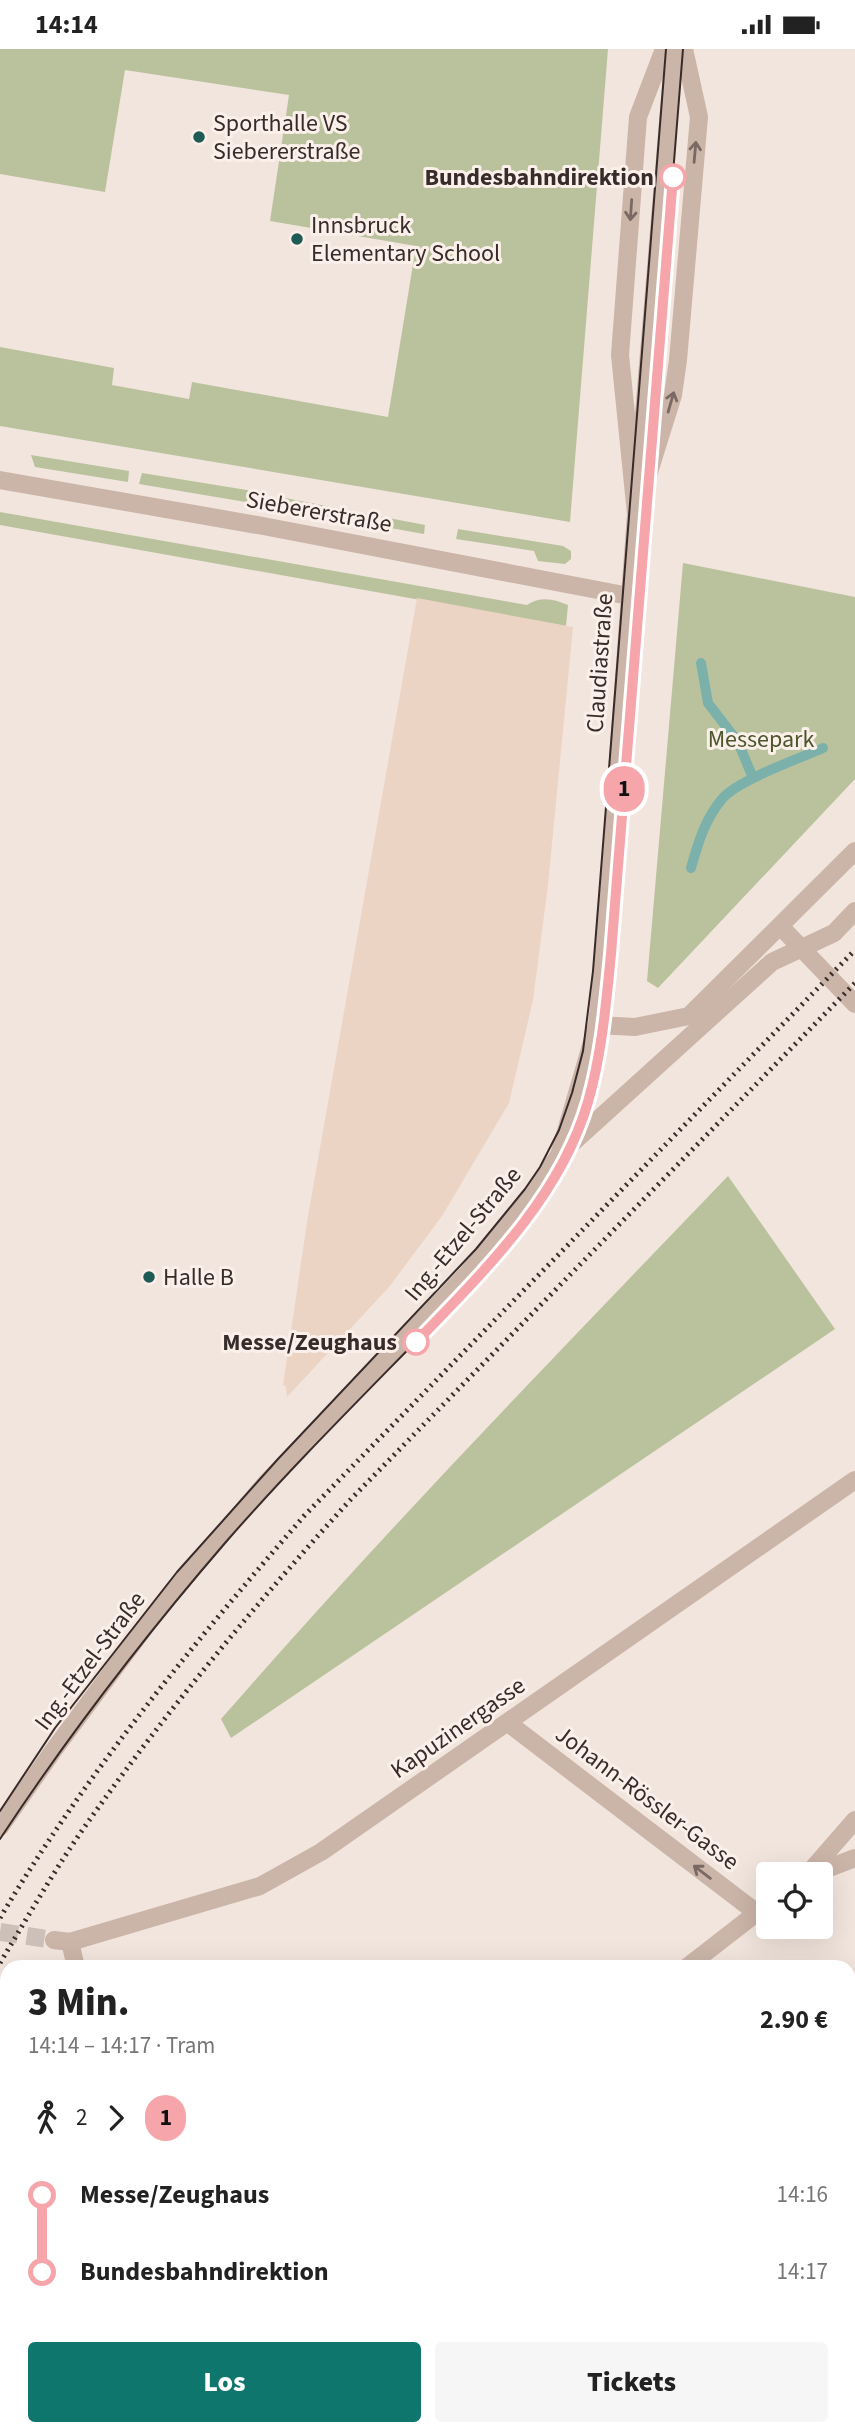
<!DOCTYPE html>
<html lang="de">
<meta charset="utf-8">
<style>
:root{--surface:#fff;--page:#f6f6f6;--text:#222;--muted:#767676;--accent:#0f766e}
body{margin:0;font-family:"Source Sans 3",sans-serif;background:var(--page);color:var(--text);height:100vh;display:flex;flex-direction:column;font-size:26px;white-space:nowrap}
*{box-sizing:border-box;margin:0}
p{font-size:23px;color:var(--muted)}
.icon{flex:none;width:38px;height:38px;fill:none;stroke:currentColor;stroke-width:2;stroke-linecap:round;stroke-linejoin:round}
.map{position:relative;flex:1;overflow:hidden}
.sheet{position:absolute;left:0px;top:1911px;width:856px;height:476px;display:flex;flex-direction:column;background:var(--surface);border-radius:21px 21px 0 0;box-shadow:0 7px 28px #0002}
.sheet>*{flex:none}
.badge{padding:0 14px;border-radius:23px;font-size:24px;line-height:46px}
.tools{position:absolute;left:756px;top:1813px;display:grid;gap:14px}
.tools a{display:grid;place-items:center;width:77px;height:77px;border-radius:7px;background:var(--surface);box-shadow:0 7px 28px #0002;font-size:35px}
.map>.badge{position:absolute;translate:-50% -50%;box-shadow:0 0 0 4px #fff}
.legs{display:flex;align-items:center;gap:10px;height:77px;padding:0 28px;font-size:23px}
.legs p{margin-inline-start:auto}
.summary{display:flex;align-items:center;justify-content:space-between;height:119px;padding:0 28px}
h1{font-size:38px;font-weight:800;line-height:52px}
.cta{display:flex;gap:14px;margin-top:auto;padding:14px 28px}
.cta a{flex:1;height:80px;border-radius:7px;background:var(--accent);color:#fff;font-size:28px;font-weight:800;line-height:80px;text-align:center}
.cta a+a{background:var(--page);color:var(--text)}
ul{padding:0 28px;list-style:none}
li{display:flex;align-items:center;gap:24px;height:77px;font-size:26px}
li i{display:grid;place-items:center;width:10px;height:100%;margin:0 9px;background:currentColor}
li i::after{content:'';width:18px;height:18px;margin:-9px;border:5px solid;border-radius:50%;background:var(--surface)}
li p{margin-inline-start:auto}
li:first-child i{background:linear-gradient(#0000 50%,currentColor 0)}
li:last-child i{background:linear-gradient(currentColor 50%,#0000 0)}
.status{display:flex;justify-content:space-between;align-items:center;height:49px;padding:0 35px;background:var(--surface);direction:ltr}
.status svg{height:19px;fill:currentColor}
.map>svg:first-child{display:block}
</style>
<div class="status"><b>14:14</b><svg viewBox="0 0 49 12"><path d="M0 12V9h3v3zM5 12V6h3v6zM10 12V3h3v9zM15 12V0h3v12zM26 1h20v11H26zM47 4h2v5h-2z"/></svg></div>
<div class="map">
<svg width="855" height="2387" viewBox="0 0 855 2387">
<rect width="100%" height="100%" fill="#f2e5dd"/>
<path fill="#bac29d" d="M 0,0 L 608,0 L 570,473 L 0,377 L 0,298 L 114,319 L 112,336 L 189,350 L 192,333 L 388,368 L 416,197 L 270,172 L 289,46 L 125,21 L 105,143 L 0,125 Z
M 31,406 L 129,422 L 128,433 L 35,418 Z
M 142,424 L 259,443 L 257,455 L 139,435 Z
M 285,449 L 425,476 L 424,485 L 284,460 Z
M 0,463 L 527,556 C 541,547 553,550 568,556 L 566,577 L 0,476 Z
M 458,480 L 563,497 L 571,502 L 571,510 L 565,515 L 538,512 L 534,502 L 456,490 Z
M 683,514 L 855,548 L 855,730 L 658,939 L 647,932 Z
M 728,1127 L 835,1280 L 231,1689 L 221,1670 C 384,1483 556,1306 728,1127 Z"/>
<path fill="#ebd4c4" d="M 417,549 L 573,578 L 548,836 L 533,951 L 509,1054 L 442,1167 L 389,1238 L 287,1348 L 286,1337 L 283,1336 L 308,1167 Z"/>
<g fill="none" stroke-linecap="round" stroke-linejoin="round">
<path stroke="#7bb0ab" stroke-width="10" d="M 701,614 L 708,654 L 738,693 L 753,729
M 691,819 C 698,794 705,770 722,750 C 736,732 800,709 823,699"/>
<path stroke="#cdc0b9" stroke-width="18" stroke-dasharray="18 9" stroke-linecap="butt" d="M 0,1883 L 54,1891"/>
<path stroke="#cbb4a8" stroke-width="18" d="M 638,437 L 674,0
M 849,2285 L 855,2283"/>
<path stroke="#cbb4a8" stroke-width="18" d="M 559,1106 L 772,913 L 834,884 L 855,862"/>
<path stroke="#cbb4a8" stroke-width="18" d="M 0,431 L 263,477 L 629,547
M 638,458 L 673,346 L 678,311 L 699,68 L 684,0
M 780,877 L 855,955
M 597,976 L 635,978 L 689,967 L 855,802
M 508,1674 L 757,1864
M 0,1778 L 53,1702 L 160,1558 L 266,1434 L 467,1225 L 528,1152 L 559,1106 L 597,976 L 602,928 L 636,465 L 620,306 L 638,68 L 664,0
M 808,1825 L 855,1771
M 813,1825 L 855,1809
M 54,1891 L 70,1893 L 260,1837 L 321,1803 L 855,1431
M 70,1893 L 76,1918
M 687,1918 L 768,1855
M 743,2380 L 745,2387
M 271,2387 L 273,2380"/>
<path stroke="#382b29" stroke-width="2" d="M 0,1762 L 55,1679 L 177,1523 L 278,1410 L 476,1200 L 525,1140 L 540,1118 L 559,1081 L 572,1044 L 583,1002 L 593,922 L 666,0
M 0,1790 C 68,1687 144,1588 225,1494 C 306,1401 396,1315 481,1225 C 525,1173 568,1119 588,1053 C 599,1016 604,977 608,938 L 683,0"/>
<path stroke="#382b29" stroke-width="5" stroke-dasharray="2 5" stroke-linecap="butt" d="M 0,1869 C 86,1724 194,1594 304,1467 L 855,901
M 0,1914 C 30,1864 59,1813 93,1766 C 172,1655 260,1550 352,1449 L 855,934"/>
</g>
<defs><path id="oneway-shaft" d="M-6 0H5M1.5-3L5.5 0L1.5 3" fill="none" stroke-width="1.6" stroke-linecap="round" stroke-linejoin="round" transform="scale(1.75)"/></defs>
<g stroke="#7a6962">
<use href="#oneway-shaft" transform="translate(695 103) rotate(-85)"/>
<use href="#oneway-shaft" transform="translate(631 161) rotate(94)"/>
<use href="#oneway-shaft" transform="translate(671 353) rotate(-74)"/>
<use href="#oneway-shaft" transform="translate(702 1823) rotate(-143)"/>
</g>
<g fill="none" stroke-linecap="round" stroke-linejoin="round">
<defs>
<path id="line-1" d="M 416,1293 C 484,1222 560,1149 588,1053 C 602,1004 606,955 611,905 L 673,128"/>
</defs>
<use href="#line-1" stroke="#fff" stroke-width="16"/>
<use href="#line-1" stroke="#f6a6ab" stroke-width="10"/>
</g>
<g fill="#1e5a56" stroke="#faf0e9" stroke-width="2.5">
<circle cx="199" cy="88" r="7"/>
<circle cx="297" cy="190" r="7"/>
<circle cx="149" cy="1228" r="7"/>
</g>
<g fill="#fff" stroke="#f6a6ab" stroke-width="3.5">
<circle cx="673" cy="128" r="12"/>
<circle cx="416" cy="1293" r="12"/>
</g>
<g text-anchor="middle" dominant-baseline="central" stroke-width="6" stroke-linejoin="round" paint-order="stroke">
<g font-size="24" fill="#382b29" stroke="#faf0e9" text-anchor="start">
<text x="213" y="74">Sporthalle VS<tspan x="213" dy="28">Siebererstraße</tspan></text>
<text x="311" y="176">Innsbruck<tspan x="311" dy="28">Elementary School</tspan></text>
<text x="163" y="1228">Halle B</text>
</g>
<g font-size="24" font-weight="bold" fill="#382b29" stroke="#faf0e9" text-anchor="end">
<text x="654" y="128">Bundesbahndirektion</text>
<text x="397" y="1293">Messe/Zeughaus</text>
</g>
<g font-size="24" fill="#382b29" stroke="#faf0e9">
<text transform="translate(319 463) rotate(10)">Siebererstraße</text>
<text transform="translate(600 614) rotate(-86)">Claudiastraße</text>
<text transform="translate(463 1185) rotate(-50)">Ing.-Etzel-Straße</text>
<text transform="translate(90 1612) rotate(-53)">Ing.-Etzel-Straße</text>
<text transform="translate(458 1679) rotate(-35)">Kapuzinergasse</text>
<text transform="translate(647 1749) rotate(37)">Johann-Rössler-Gasse</text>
</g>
<g font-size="24" fill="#4c562c" stroke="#faf0e9">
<text x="761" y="690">Messepark</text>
</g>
</g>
</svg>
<div class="tools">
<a><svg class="icon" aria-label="locate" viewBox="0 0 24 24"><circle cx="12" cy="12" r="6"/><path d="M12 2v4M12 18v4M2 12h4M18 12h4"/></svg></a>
</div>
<b class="badge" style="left:624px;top:740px;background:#f6a6ab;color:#111">1</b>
<section class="sheet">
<div class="summary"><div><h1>3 Min.</h1><p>14:14 – 14:17 · Tram</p></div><b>2.90 €</b></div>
<div class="legs"><svg class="icon" aria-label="walk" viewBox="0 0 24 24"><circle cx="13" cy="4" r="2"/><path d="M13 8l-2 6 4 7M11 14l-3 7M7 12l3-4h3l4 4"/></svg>2<svg class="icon" aria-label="forward" viewBox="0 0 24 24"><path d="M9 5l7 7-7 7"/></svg><b class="badge" style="background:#f6a6ab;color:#111">1</b></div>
<ul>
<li><i style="color:#f6a6ab"></i><b>Messe/Zeughaus</b><p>14:16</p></li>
<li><i style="color:#f6a6ab"></i><b>Bundesbahndirektion</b><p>14:17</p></li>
</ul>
<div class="cta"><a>Los</a><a>Tickets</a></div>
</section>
</div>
